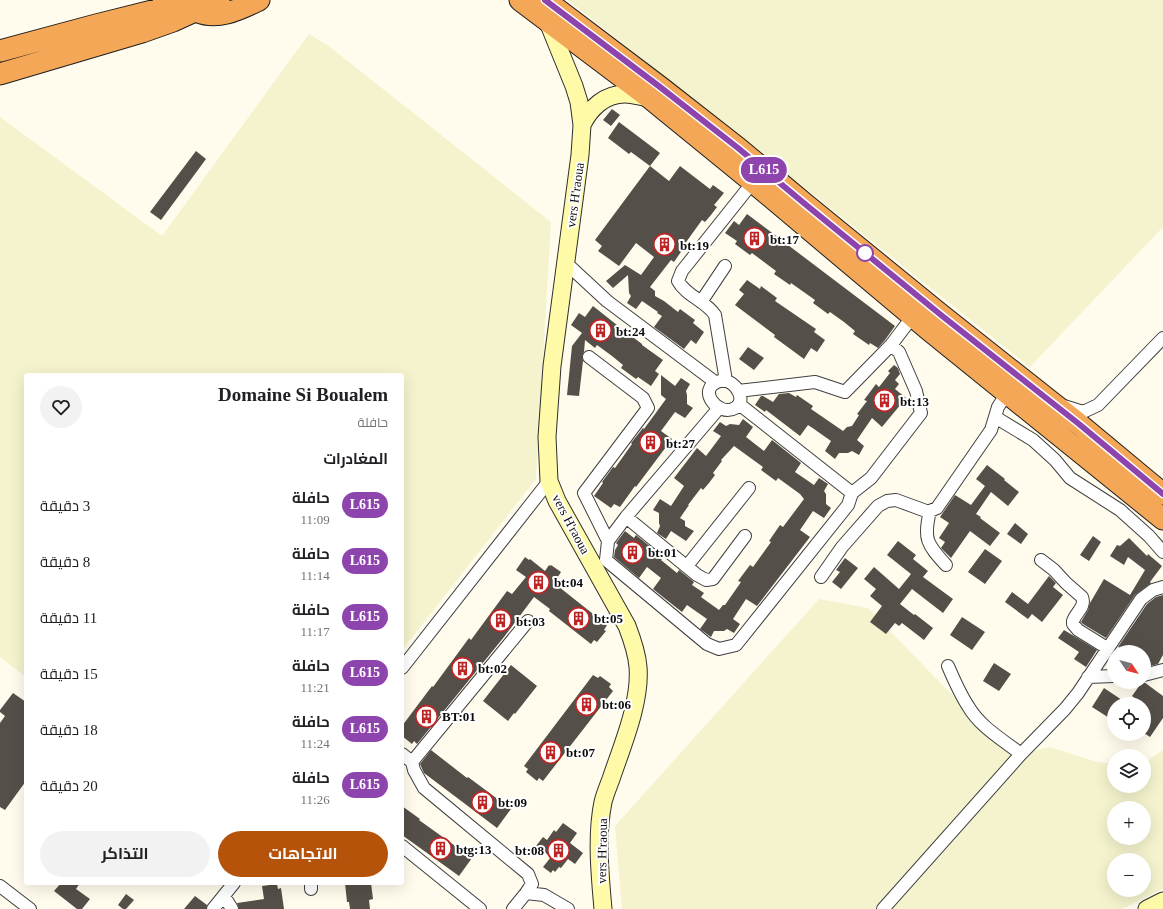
<!DOCTYPE html>
<html lang="ar">
<meta charset="utf-8">
<style>
:root{--surface:#fff;--page:#f2f2f2;--text:#202124;--muted:#757577;--accent:#b45309}
body{margin:0;font-family:"Times New Roman",Cairo,serif;background:var(--page);color:var(--text);direction:rtl;height:100vh;display:flex;flex-direction:column;font-size:15px;white-space:nowrap}
*{box-sizing:border-box;margin:0}
p{font-size:13px;color:var(--muted)}
.icon{flex:none;width:22px;height:22px;fill:none;stroke:currentColor;stroke-width:2;stroke-linecap:round;stroke-linejoin:round}
.map{position:relative;flex:1;overflow:hidden;direction:ltr}
.panel{position:absolute;left:24px;top:373px;width:380px;height:512px;display:flex;flex-direction:column;background:var(--surface);border-radius:4px;box-shadow:0 4px 16px #0002;direction:rtl}
.panel>*{flex:none}
.badge{padding:0 8px;border-radius:13px;font-size:14px;line-height:26px}
.needle{width:26px;rotate:125deg}
.fabs{position:absolute;left:1107px;top:645px;display:grid;gap:8px}
.fabs a{display:grid;place-items:center;width:44px;height:44px;border-radius:50%;background:var(--surface);box-shadow:0 4px 16px #0002;font-size:20px}
.map>.badge{position:absolute;translate:-50% -50%;box-shadow:0 0 0 2px #fff}
h2{padding:0 16px;font-size:15px;line-height:36px}
.round{display:grid;place-items:center;flex:none;width:42px;height:42px;border-radius:21px;background:var(--page)}
.overview{display:flex;align-items:center;justify-content:space-between;height:68px;padding:0 16px}
h1{font-size:19px;font-weight:700;line-height:30px}
.action{display:flex;gap:8px;margin-top:auto;padding:8px 16px}
.action a{flex:1;height:46px;border-radius:24px;background:var(--accent);color:#fff;font-size:16px;font-weight:700;line-height:46px;text-align:center}
.action a+a{background:var(--page);color:var(--text)}
ul{padding:0;list-style:none}
li{display:flex;align-items:center;gap:12px;height:56px;padding:0 16px}
li div{flex:1}
li b{display:block;font-size:15px}
li em{font-style:normal}
li .badge{min-width:44px;font-weight:700;text-align:center}
.map>svg:first-child{display:block}
</style>
<div class="map">
<svg width="1163" height="909" viewBox="0 0 1163 909">
<rect width="100%" height="100%" fill="#fffced"/>
<path fill="#f4f3cd" fill-rule="evenodd" d="M 568,0 L 1163,0 L 1163,227 L 1030,367 Z
M 309,34 L 330,47 L 551,222 L 536,479 L 402,650 L 402,375 L 26,375 L 26,677 L 0,657 L 0,117 L 162,236 Z
M 819,599 L 868,608 L 1011,756 L 1050,747 L 1097,762 L 1114,764 L 1114,786 L 1144,786 L 1144,763 L 1163,750 L 1163,889 L 1122,909 L 622,909 L 615,826 ZM 1114,808 L 1144,808 L 1144,838 L 1114,838 ZM 1114,860 L 1144,860 L 1144,890 L 1114,890 Z"/>
<path fill="#554f49" d="M 612,109 L 620,115 L 611,126 L 603,120 Z
M 619,122 L 660,153 L 650,166 L 631,152 L 629,154 L 608,138 Z
M 196,151 L 206,159 L 161,220 L 150,212 Z
M 650,166 L 669,181 L 680,166 L 710,189 L 713,185 L 724,193 L 714,205 L 717,207 L 711,215 L 705,222 L 702,220 L 684,245 L 685,246 L 674,262 L 671,260 L 650,287 L 655,291 L 655,296 L 664,301 L 678,312 L 680,309 L 695,320 L 693,323 L 704,332 L 696,344 L 691,340 L 684,349 L 654,327 L 662,316 L 657,313 L 658,312 L 642,301 L 636,309 L 627,303 L 631,296 L 629,293 L 628,275 L 613,288 L 606,281 L 625,265 L 641,275 L 654,257 L 636,243 L 619,266 L 598,251 L 602,246 L 595,240 Z
M 747,214 L 895,326 L 885,340 L 878,348 L 870,343 L 869,345 L 853,334 L 855,331 L 844,322 L 830,312 L 828,314 L 813,303 L 815,300 L 791,283 L 790,285 L 774,274 L 776,271 L 752,253 L 750,255 L 735,244 L 737,241 L 725,233 L 734,221 L 739,225 Z
M 747,280 L 760,289 L 761,286 L 777,298 L 775,301 L 816,329 L 814,332 L 825,340 L 817,352 L 811,348 L 804,359 L 774,337 L 775,335 L 735,305 L 744,294 L 739,290 Z
M 593,306 L 622,329 L 642,344 L 642,345 L 663,360 L 655,371 L 659,374 L 651,386 L 638,377 L 636,379 L 621,368 L 623,365 L 612,356 L 597,345 L 595,348 L 585,340 L 584,352 L 582,356 L 583,361 L 579,396 L 567,395 L 572,346 L 582,333 L 571,325 L 579,313 L 585,317 Z
M 748,347 L 764,358 L 754,370 L 739,359 Z
M 894,365 L 898,368 L 900,374 L 895,380 L 899,384 L 895,389 L 906,398 L 882,427 L 872,418 L 857,440 L 864,446 L 859,455 L 852,451 L 848,453 L 839,453 L 835,459 L 825,451 L 831,441 L 814,429 L 808,425 L 800,436 L 766,410 L 765,412 L 755,405 L 761,396 L 763,396 L 773,402 L 779,394 L 789,393 L 796,397 L 797,395 L 813,406 L 811,409 L 843,431 L 847,427 L 852,426 L 859,415 L 857,414 L 867,401 L 864,400 L 876,384 L 879,387 L 890,373 L 888,371 Z
M 661,375 L 675,386 L 681,378 L 690,384 L 686,391 L 687,395 L 687,404 L 693,408 L 685,418 L 675,412 L 661,431 L 672,439 L 636,487 L 635,486 L 620,507 L 614,504 L 611,508 L 594,496 L 603,483 L 602,482 L 613,467 L 615,468 L 632,444 L 631,443 L 643,428 L 644,429 L 666,399 L 661,395 Z
M 743,419 L 753,427 L 746,437 L 764,451 L 772,440 L 801,463 L 795,472 L 814,485 L 819,478 L 828,484 L 824,491 L 826,494 L 826,504 L 831,508 L 824,518 L 813,511 L 800,530 L 810,537 L 757,606 L 746,599 L 733,619 L 740,624 L 734,633 L 727,629 L 724,631 L 714,631 L 711,637 L 700,629 L 707,619 L 687,605 L 682,612 L 673,605 L 653,589 L 661,578 L 647,567 L 639,578 L 614,557 L 615,550 L 618,545 L 616,543 L 625,531 L 634,538 L 636,535 L 652,548 L 650,551 L 662,559 L 661,560 L 677,573 L 679,570 L 694,582 L 692,585 L 704,593 L 701,597 L 719,610 L 723,605 L 725,605 L 741,582 L 738,581 L 750,565 L 753,567 L 771,542 L 769,541 L 780,525 L 783,527 L 804,499 L 800,494 L 778,478 L 776,481 L 761,470 L 763,467 L 734,446 L 721,460 L 722,461 L 713,473 L 715,475 L 709,483 L 703,490 L 701,488 L 688,505 L 689,505 L 680,518 L 685,521 L 685,526 L 694,531 L 686,541 L 671,531 L 666,539 L 657,533 L 660,526 L 659,523 L 659,513 L 653,510 L 660,499 L 671,506 L 684,486 L 674,478 L 697,448 L 706,456 L 721,436 L 713,431 L 720,422 L 726,426 L 730,424 L 739,425 Z
M 987,465 L 1005,479 L 1004,480 L 1019,492 L 1008,506 L 991,492 L 976,514 L 981,517 L 980,518 L 1000,533 L 990,546 L 970,531 L 951,558 L 941,548 L 945,542 L 939,538 L 949,523 L 940,517 L 955,495 L 971,505 L 985,486 L 976,479 Z
M 1015,523 L 1028,534 L 1021,544 L 1007,534 Z
M 1093,536 L 1101,542 L 1089,561 L 1080,555 Z
M 1129,538 L 1147,556 L 1148,554 L 1162,566 L 1150,582 L 1151,583 L 1135,595 L 1106,638 L 1083,624 L 1081,622 L 1088,610 L 1090,603 L 1104,579 L 1130,595 L 1145,570 L 1128,557 L 1124,565 L 1110,556 L 1117,545 L 1120,546 Z
M 898,541 L 916,555 L 913,559 L 928,571 L 923,577 L 953,599 L 943,613 L 912,589 L 900,604 L 914,615 L 915,614 L 933,628 L 924,640 L 902,623 L 899,626 L 895,623 L 886,634 L 870,622 L 882,606 L 870,596 L 876,589 L 864,579 L 874,567 L 899,589 L 911,574 L 887,555 Z
M 985,549 L 1002,561 L 985,584 L 968,572 Z
M 525,557 L 529,560 L 530,559 L 545,571 L 549,565 L 550,566 L 551,565 L 561,572 L 554,583 L 607,625 L 604,630 L 606,631 L 597,642 L 594,640 L 591,644 L 549,611 L 550,609 L 534,597 L 504,637 L 417,744 L 414,741 L 412,744 L 402,736 L 402,726 L 432,686 L 433,687 L 469,638 L 471,640 L 507,591 L 512,594 L 526,577 L 516,570 Z
M 845,558 L 858,568 L 841,589 L 832,582 L 840,572 L 836,570 Z
M 1049,576 L 1056,583 L 1053,587 L 1063,595 L 1042,622 L 1032,614 L 1028,619 L 1005,602 L 1012,592 L 1028,604 Z
M 1163,595 L 1163,655 L 1158,664 L 1146,667 L 1144,665 L 1144,652 L 1117,652 L 1120,648 L 1118,647 L 1147,604 L 1156,597 Z
M 962,617 L 985,632 L 972,650 L 950,635 Z
M 1064,630 L 1097,650 L 1086,667 L 1074,659 L 1079,652 L 1058,638 Z
M 994,663 L 1011,674 L 999,691 L 983,681 Z
M 511,665 L 537,686 L 515,714 L 514,713 L 508,721 L 483,701 Z
M 593,675 L 598,678 L 600,676 L 611,684 L 609,687 L 613,691 L 543,781 L 539,778 L 537,781 L 526,772 L 528,769 L 524,766 Z
M 1142,682 L 1144,682 L 1163,696 L 1163,718 L 1150,737 L 1144,733 L 1144,712 L 1147,708 L 1144,705 L 1144,704 L 1142,704 L 1132,696 Z
M 1104,688 L 1128,704 L 1114,704 L 1114,721 L 1092,707 Z
M 13,693 L 26,702 L 26,781 L 5,810 L 0,807 L 0,723 L 5,716 L 0,712 L 0,710 Z
M 431,750 L 467,778 L 468,777 L 511,809 L 497,828 L 424,773 L 420,764 Z
M 402,806 L 420,819 L 419,820 L 472,858 L 459,876 L 402,835 Z
M 563,823 L 577,833 L 570,843 L 583,853 L 575,864 L 568,859 L 561,868 L 559,867 L 555,872 L 553,870 L 551,873 L 543,867 L 551,857 L 536,846 L 543,837 L 547,840 L 554,830 L 556,832 Z
M 61,883 L 80,883 L 76,889 L 90,899 L 82,909 L 77,909 L 54,891 Z
M 345,883 L 371,883 L 373,899 L 369,900 L 370,909 L 350,909 L 349,902 L 347,902 Z
M 277,884 L 278,889 L 281,888 L 284,909 L 239,909 L 237,903 L 264,899 L 262,886 Z
M 126,894 L 134,900 L 126,909 L 123,909 L 118,905 Z
M 195,896 L 207,905 L 206,909 L 184,909 Z"/>
<g fill="none" stroke-linecap="round" stroke-linejoin="round">
<defs>
<path id="street" d="M 566,263 L 607,301 L 715,382
M 701,302 L 725,266
M 589,357 L 643,398 L 648,408 L 584,493 L 608,541
M 720,381 C 722,381 725,381 727,381 C 737,385 747,401 735,408 C 718,418 695,388 720,381 Z
M 726,381 L 715,315 C 706,301 686,296 678,281 L 682,271 L 753,182
M 738,391 L 815,382 L 845,392 L 891,345 L 913,316
M 1064,406 L 1083,412 L 1098,405 L 1163,338
M 719,408 L 626,517 L 608,541 L 606,560 L 707,644 L 719,649 L 736,645 L 848,505 L 852,493 L 739,404
M 995,417 L 1033,440 L 1055,460 L 1070,478 L 1120,510 L 1149,536 L 1163,552
M 852,493 L 871,478 L 921,413 L 916,391 L 899,352 L 891,345
M 930,511 C 923,539 927,544 946,565
M 626,517 L 697,575 L 706,580 L 713,579 L 745,536
M 1041,560 L 1054,570 L 1066,583 L 1082,597 C 1086,607 1076,612 1073,621 L 1073,624 L 1078,630 L 1107,648
M 687,566 L 749,488
M 821,577 L 842,547 L 878,506 L 887,501 L 896,500 L 926,511 L 930,511 L 937,508 L 991,430 L 998,407 L 1007,393
M 948,666 C 954,680 960,694 968,706 C 980,727 1003,740 1021,754
M 402,668 L 549,481
M 1144,675 L 1163,670
M 1088,677 L 1114,676
M 402,754 L 412,762 L 414,770 L 424,788 L 528,874 L 532,884 L 526,893 L 513,909
M 412,762 L 528,621
M 402,846 L 480,909
M 0,886 L 30,909
M 311,889 L 311,883
M 526,893 L 544,895 L 568,909
M 224,896 L 232,909
M 213,909 L 234,883
M 883,909 L 1021,754 L 1065,709 L 1078,693 L 1141,599 L 1153,590 L 1163,587"/>
<path id="secondary" d="M 548,22 L 574,86 L 579,102 L 582,125 C 590,108 605,94 625,94 C 633,94 642,97 650,98
M 582,125 L 580,155 L 552,366 L 547,437 L 549,481 L 557,501 L 627,626 C 632,639 637,653 638,667 C 641,702 622,746 611,779 C 608,787 605,794 603,802 C 596,836 600,875 603,909
M 1147,909 L 1163,901"/>
<path id="highway" d="M 520,0 L 650,98 L 753,182 L 929,330 L 1163,519
M 545,0 L 660,87 L 738,148 L 805,204 L 941,315 L 1079,424 L 1163,494
M 198,12 C 219,20 240,9 259,0
M 0,51 L 96,25 L 156,10 L 185,0
M 0,74 L 142,32 L 173,21 L 219,0"/>
</defs>
<use href="#street" stroke="#404040" stroke-width="14"/>
<use href="#secondary" stroke="#2f2f2f" stroke-width="19"/>
<use href="#highway" stroke="#1e1e1e" stroke-width="23"/>
<use href="#street" stroke="#fff" stroke-width="12"/>
<use href="#secondary" stroke="#fffaa8" stroke-width="17"/>
<use href="#highway" stroke="#f4a756" stroke-width="21"/>
</g>
<g fill="none" stroke-linecap="round" stroke-linejoin="round">
<defs>
<path id="line" d="M 545,0 L 660,87 L 738,148 L 805,204 L 941,315 L 1079,424 L 1163,494"/>
</defs>
<use href="#line" stroke="#fff" stroke-width="9"/>
<use href="#line" stroke="#8e44ad" stroke-width="6"/>
</g>
<defs>
<symbol id="building-ring" viewBox="-11 -11 22 22"><circle r="9.5" fill="#fff" stroke="#bd2625" stroke-width="1.5"/><path d="M-4-6H4V6H1V3H-1V6H-4ZM-2.5-4.3h1.7v1.8h-1.7ZM.8-4.3h1.7v1.8H.8ZM-2.5-1h1.7V.8h-1.7ZM.8-1h1.7V.8H.8Z" fill="#bd2625"/></symbol>
</defs>
<g fill-rule="evenodd">
<use href="#building-ring" x="742" y="226" width="25" height="25"/>
<use href="#building-ring" x="652" y="232" width="25" height="25"/>
<use href="#building-ring" x="588" y="318" width="25" height="25"/>
<use href="#building-ring" x="872" y="388" width="25" height="25"/>
<use href="#building-ring" x="638" y="430" width="25" height="25"/>
<use href="#building-ring" x="620" y="540" width="25" height="25"/>
<use href="#building-ring" x="526" y="570" width="25" height="25"/>
<use href="#building-ring" x="566" y="606" width="25" height="25"/>
<use href="#building-ring" x="488" y="608" width="25" height="25"/>
<use href="#building-ring" x="450" y="656" width="25" height="25"/>
<use href="#building-ring" x="574" y="692" width="25" height="25"/>
<use href="#building-ring" x="414" y="704" width="25" height="25"/>
<use href="#building-ring" x="538" y="740" width="25" height="25"/>
<use href="#building-ring" x="470" y="790" width="25" height="25"/>
<use href="#building-ring" x="428" y="836" width="25" height="25"/>
<use href="#building-ring" x="546" y="838" width="25" height="25"/>
</g>
<circle fill="#fff" stroke="#8e44ad" stroke-width="2" cx="865" cy="253" r="8"/>
<g text-anchor="middle" dominant-baseline="central" stroke-width="4" stroke-linejoin="round" paint-order="stroke">
<g font-size="13" fill="#0d0d0d" stroke="#fff">
<text transform="translate(575 195) rotate(-82)">vers H'raoua</text>
<text transform="translate(571 524) rotate(62)">vers H'raoua</text>
<text transform="translate(602 851) rotate(-89)">vers H'raoua</text>
</g>
<g font-size="13" font-weight="bold" fill="#0d0d0d" stroke="#fff" text-anchor="start">
<text x="770" y="239">bt:17</text>
<text x="680" y="245">bt:19</text>
<text x="616" y="331">bt:24</text>
<text x="900" y="401">bt:13</text>
<text x="666" y="443">bt:27</text>
<text x="648" y="552">bt:01</text>
<text x="554" y="582">bt:04</text>
<text x="594" y="618">bt:05</text>
<text x="516" y="621">bt:03</text>
<text x="478" y="668">bt:02</text>
<text x="602" y="704">bt:06</text>
<text x="442" y="716">BT:01</text>
<text x="566" y="752">bt:07</text>
<text x="498" y="802">bt:09</text>
<text x="456" y="849">btg:13</text>
<text x="544" y="850" text-anchor="end">bt:08</text>
</g>
</g>
</svg>
<div class="fabs">
<a><svg class="needle" viewBox="-14 -14 28 28"><path d="M0-13l5 13h-10z" fill="#e53935"/><path d="M0 13l5-13h-10z" fill="#757577"/></svg></a>
<a><svg class="icon" aria-label="locate" viewBox="0 0 24 24"><circle cx="12" cy="12" r="6"/><path d="M12 2v4M12 18v4M2 12h4M18 12h4"/></svg></a>
<a><svg class="icon" aria-label="layers" viewBox="0 0 24 24"><path d="M12 4l9 5-9 5-9-5zM3 14l9 5 9-5"/></svg></a>
<a>+</a>
<a>−</a>
</div>
<b class="badge" style="left:764px;top:170px;background:#8e44ad;color:#fff">L615</b>
<section class="panel">
<div class="overview"><div><h1>Domaine Si Boualem</h1><p>حافلة</p></div><a class="round"><svg class="icon" aria-label="heart" viewBox="0 0 24 24"><path d="M12 20l-8-8c-3-5 5-10 8-4 3-6 11-1 8 4z"/></svg></a></div>
<h2>المغادرات</h2>
<ul>
<li><span class="badge" style="background:#8e44ad;color:#fff">L615</span><div><b>حافلة</b><p>11:09</p></div><em>3 دقيقة</em></li>
<li><span class="badge" style="background:#8e44ad;color:#fff">L615</span><div><b>حافلة</b><p>11:14</p></div><em>8 دقيقة</em></li>
<li><span class="badge" style="background:#8e44ad;color:#fff">L615</span><div><b>حافلة</b><p>11:17</p></div><em>11 دقيقة</em></li>
<li><span class="badge" style="background:#8e44ad;color:#fff">L615</span><div><b>حافلة</b><p>11:21</p></div><em>15 دقيقة</em></li>
<li><span class="badge" style="background:#8e44ad;color:#fff">L615</span><div><b>حافلة</b><p>11:24</p></div><em>18 دقيقة</em></li>
<li><span class="badge" style="background:#8e44ad;color:#fff">L615</span><div><b>حافلة</b><p>11:26</p></div><em>20 دقيقة</em></li>
</ul>
<div class="action"><a>الاتجاهات</a><a>التذاكر</a></div>
</section>
</div>
